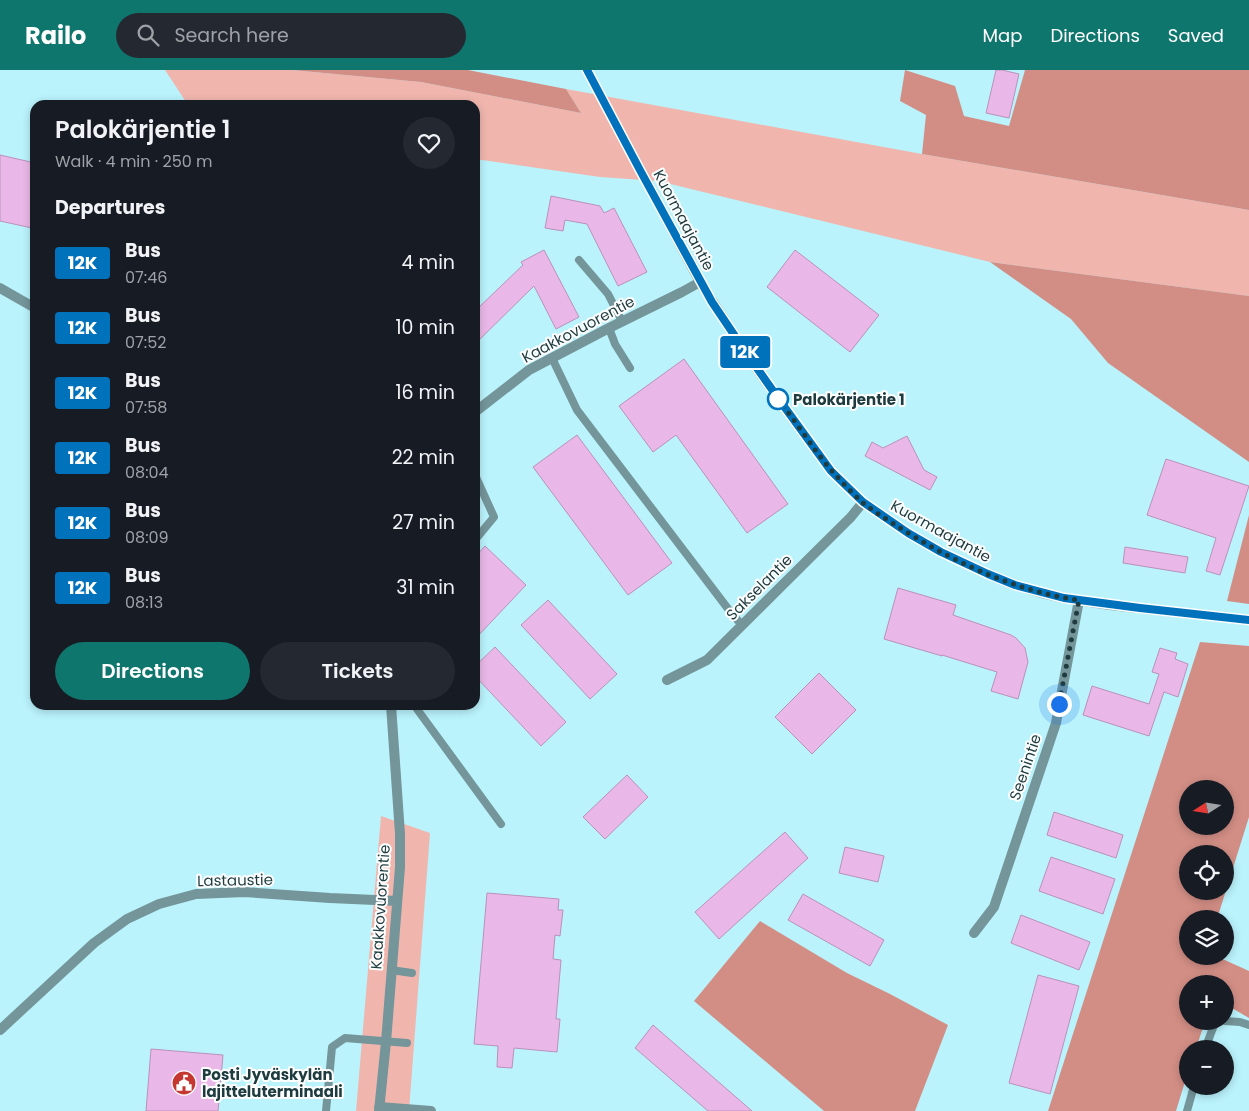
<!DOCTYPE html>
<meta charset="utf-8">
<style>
:root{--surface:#171b24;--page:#242831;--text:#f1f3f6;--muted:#9ea1a6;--accent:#0f766e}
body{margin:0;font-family:Poppins,sans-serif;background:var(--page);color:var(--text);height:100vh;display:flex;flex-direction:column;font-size:19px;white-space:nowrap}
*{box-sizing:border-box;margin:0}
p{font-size:16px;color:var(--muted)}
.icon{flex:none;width:28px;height:28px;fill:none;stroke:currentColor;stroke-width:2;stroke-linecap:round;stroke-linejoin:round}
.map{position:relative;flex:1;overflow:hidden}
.drawer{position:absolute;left:30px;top:30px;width:450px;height:610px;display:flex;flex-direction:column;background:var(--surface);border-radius:15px;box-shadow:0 2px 8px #0003}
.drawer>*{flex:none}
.badge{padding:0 10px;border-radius:4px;font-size:18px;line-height:32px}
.needle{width:32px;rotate:258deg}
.controls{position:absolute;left:1179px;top:710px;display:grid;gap:10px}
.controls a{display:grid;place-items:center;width:55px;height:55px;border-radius:50%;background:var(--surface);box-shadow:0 2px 8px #0003;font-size:25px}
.you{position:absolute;width:25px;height:25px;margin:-12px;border:4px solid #fff;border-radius:50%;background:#1a73e8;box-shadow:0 0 0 8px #1a73e833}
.map>.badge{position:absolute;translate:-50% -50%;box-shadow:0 0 0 2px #fff}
h2{padding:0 25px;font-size:19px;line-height:45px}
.round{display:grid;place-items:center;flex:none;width:52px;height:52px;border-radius:26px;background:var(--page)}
.headline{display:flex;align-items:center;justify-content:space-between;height:85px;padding:0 25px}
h1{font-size:24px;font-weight:600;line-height:38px}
.primary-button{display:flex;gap:10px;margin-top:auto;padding:10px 25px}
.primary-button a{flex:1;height:58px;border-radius:30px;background:var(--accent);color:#fff;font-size:20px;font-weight:600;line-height:58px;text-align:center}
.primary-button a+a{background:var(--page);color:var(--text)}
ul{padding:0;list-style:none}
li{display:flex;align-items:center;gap:15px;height:65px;padding:0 25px}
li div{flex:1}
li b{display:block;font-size:19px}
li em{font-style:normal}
li .badge{min-width:55px;font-weight:700;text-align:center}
header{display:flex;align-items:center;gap:30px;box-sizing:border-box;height:70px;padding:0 25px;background:var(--accent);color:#fff}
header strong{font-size:24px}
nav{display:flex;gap:28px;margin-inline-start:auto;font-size:18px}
.search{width:350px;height:45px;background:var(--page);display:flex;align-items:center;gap:12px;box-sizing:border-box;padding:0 18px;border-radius:28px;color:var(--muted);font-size:19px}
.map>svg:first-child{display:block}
</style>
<header>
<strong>Railo</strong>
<div class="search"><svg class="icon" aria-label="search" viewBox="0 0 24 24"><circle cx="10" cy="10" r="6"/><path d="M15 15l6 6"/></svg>Search here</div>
<nav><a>Map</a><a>Directions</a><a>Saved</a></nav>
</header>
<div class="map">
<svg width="1249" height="1041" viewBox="0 0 1249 1041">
<rect width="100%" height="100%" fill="#baf3fc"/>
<path fill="#f0b6ae" d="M 165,0 L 292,0 L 421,12 L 581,43 L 566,19 L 922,84 L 1249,140 L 1249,226 L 990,192 L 658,111 L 600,107 L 475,89 L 475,35 L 188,35 Z
M 381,746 L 430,763 L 409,1041 L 356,1041 Z"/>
<path fill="#d28e85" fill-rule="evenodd" d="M 292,0 L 468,0 L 566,19 L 581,43 L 421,12 Z
M 905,0 L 955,16 L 964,46 L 1009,56 L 1025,0 L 1249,0 L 1249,140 L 922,84 L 926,45 L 900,31 Z
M 990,192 L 1249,226 L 1249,392 L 1108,293 L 1071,249 Z
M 1249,445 L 1249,534 L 1227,531 Z
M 1200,572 L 1249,576 L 1249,747 L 1217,849 L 1188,849 L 1188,886 L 1216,886 L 1249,901 L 1249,948 L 1225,934 L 1225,914 L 1188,914 L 1188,951 L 1205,951 L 1196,979 L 1188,979 L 1187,1005 L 1176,1041 L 1048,1041 ZM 1188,719 L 1225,719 L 1225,756 L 1188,756 ZM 1188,784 L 1225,784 L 1225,821 L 1188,821 Z
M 760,851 L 847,903 L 890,924 L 948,955 L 915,1041 L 824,1041 L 694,931 Z"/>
<path fill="#eab8e8" stroke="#ba91b9" d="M 996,0 L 1002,0 L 1019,4 L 1009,48 L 986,43 Z
M 0,85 L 35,93 L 35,143 L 32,158 L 0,151 Z
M 551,126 L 600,136 L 604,143 L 614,138 L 647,202 L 618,216 L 587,154 L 565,150 L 563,161 L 545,158 Z
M 544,180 L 579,247 L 556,259 L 534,216 L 475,274 L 475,241 L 523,195 L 521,192 Z
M 795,180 L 879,245 L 850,282 L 767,217 Z
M 684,289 L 788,434 L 747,463 L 676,365 L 653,382 L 619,336 Z
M 577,365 L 672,493 L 628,525 L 533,397 Z
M 907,366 L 924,400 L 937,407 L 930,420 L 865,386 L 872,372 L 883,378 Z
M 1166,389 L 1249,416 L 1220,505 L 1206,501 L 1216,468 L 1147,445 Z
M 485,476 L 526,515 L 475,569 L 475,487 Z
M 1125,477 L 1188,487 L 1185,503 L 1123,493 Z
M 898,518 L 956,535 L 953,545 L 1011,565 L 1016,568 L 1025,578 L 1028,592 L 1018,629 L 991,621 L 997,602 L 942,585 L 942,586 L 884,569 Z
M 548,530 L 617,604 L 590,629 L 521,555 Z
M 495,577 L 566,652 L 541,676 L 475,606 L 475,596 Z
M 1160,578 L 1177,583 L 1175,589 L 1188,594 L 1178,627 L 1164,622 L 1149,666 L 1083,645 L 1092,616 L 1149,634 L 1159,604 L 1152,602 Z
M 819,603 L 856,640 L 812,684 L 775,647 Z
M 627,705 L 648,727 L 605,769 L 583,747 Z
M 1054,742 L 1123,765 L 1116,788 L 1047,765 Z
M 785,762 L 808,788 L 719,869 L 695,842 Z
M 845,777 L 884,786 L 878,812 L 839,803 Z
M 1051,787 L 1115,809 L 1103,844 L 1039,821 Z
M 487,823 L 559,829 L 558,840 L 563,840 L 560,866 L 555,865 L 553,889 L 561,890 L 556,949 L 560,949 L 557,982 L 514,978 L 512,998 L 497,997 L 498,976 L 474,974 Z
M 803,824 L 884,870 L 870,896 L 788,850 Z
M 1021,845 L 1090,872 L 1079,900 L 1011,873 Z
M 1038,905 L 1079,916 L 1050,1024 L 1009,1013 Z
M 653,955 L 752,1041 L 708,1041 L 635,978 Z
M 151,979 L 223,985 L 218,1041 L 146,1041 Z"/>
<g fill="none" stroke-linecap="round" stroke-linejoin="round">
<path stroke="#74959a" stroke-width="8" d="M 579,190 L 608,224 L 622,251
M 609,258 L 615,274 L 630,298
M 552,288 L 577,340 L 732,544 L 742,555
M 475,405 L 494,447 L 475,470
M 414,635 L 501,754
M 391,900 L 412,903
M 1225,951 L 1240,952 L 1249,955
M 1205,979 L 1214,955 L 1220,951
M 326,1041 L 332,977 L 345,968 L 407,973
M 1187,1041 L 1194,1016"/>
<path stroke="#74959a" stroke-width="10" d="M 667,610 L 707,590 L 851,447 L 863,432
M 974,863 L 994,837 L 1056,653 L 1079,530
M 0,960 L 94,873 L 127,849 L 159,834 L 196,824 L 244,822 L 330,828 L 397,831
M 379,1037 L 431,1041
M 379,1041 L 386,972 L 400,797 L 400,764 L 391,635"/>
<path stroke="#74959a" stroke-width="10" d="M 587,0 L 700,212 L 747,285 L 792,348 L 831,401 L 863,432 L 908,463 L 941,482 L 988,504 L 1015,515 L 1042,523 L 1064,528 L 1110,535 L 1249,550
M 0,218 L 35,238
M 475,342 L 529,300 L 609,258 L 682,222 L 700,212"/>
</g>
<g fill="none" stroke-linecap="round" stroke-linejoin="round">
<defs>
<path id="line" d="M 587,0 L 641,102 L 712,232 L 747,284 L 783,335 L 831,401 L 863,432 L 908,463 L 941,482 L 988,504 L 1015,515 L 1064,528 L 1140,538 L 1249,550"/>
</defs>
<use href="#line" stroke="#fff" stroke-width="11"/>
<use href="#line" stroke="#0072bc" stroke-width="8"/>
<path stroke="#1e3c40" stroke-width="5" stroke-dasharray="0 9" d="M 778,329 C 791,346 804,364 816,381 C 822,388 827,396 833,402 C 842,412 852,423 862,432 C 872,440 883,447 894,454 C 947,489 1016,522 1079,530 L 1059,634"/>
</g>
<defs>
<symbol id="civic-disc" viewBox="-11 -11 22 22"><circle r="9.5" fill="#c53731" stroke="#fff"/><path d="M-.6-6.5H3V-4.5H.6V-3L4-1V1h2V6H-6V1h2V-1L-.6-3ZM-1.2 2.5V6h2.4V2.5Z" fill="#fff"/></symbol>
</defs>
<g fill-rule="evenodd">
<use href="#civic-disc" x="170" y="999" width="28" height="28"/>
</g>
<circle fill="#fff" stroke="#0072bc" stroke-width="2.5" cx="778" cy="329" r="10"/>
<g text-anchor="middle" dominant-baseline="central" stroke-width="4" stroke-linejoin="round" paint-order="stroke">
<g font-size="15" fill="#1e3c40" stroke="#fff">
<text transform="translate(684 150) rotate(62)">Kuormaajantie</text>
<text transform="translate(578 259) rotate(-28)">Kaakkovuorentie</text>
<text transform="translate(941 461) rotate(29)">Kuormaajantie</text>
<text transform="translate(759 517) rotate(-45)">Sakselantie</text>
<text transform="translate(1025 697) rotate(-71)">Seenintie</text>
<text transform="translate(235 810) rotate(-1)">Lastaustie</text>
<text transform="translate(380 837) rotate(-86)">Kaakkovuorentie</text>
</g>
<g font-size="15" font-weight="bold" fill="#1e3c40" stroke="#fff" text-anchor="start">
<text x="793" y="329">Palokärjentie 1</text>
</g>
<g font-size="15" font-weight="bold" fill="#1e3c40" stroke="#fff" text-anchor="start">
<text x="202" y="1004">Posti Jyväskylän<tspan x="202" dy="17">lajitteluterminaali</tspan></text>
</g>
</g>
</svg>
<div class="controls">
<a><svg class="needle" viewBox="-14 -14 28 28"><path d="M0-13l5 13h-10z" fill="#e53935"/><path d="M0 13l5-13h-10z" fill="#9ea1a6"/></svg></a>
<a><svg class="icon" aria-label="locate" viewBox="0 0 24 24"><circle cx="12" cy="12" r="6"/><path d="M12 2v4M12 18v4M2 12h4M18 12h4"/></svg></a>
<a><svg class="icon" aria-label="layers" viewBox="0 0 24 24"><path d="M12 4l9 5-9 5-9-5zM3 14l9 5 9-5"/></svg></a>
<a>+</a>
<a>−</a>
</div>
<div class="you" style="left:1059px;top:634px"></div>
<b class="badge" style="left:745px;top:282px;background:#0072bc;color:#fff">12K</b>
<section class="drawer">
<div class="headline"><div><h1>Palokärjentie 1</h1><p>Walk · 4 min · 250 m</p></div><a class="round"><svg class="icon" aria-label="heart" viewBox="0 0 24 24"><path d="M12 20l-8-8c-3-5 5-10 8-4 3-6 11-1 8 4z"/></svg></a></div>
<h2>Departures</h2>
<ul>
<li><span class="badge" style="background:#0072bc;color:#fff">12K</span><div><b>Bus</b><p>07:46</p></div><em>4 min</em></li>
<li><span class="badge" style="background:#0072bc;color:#fff">12K</span><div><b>Bus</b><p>07:52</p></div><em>10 min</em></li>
<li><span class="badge" style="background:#0072bc;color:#fff">12K</span><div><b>Bus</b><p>07:58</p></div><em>16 min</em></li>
<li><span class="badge" style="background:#0072bc;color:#fff">12K</span><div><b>Bus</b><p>08:04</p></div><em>22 min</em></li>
<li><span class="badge" style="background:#0072bc;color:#fff">12K</span><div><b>Bus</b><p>08:09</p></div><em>27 min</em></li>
<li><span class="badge" style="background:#0072bc;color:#fff">12K</span><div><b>Bus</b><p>08:13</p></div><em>31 min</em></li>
</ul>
<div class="primary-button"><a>Directions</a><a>Tickets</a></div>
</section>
</div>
